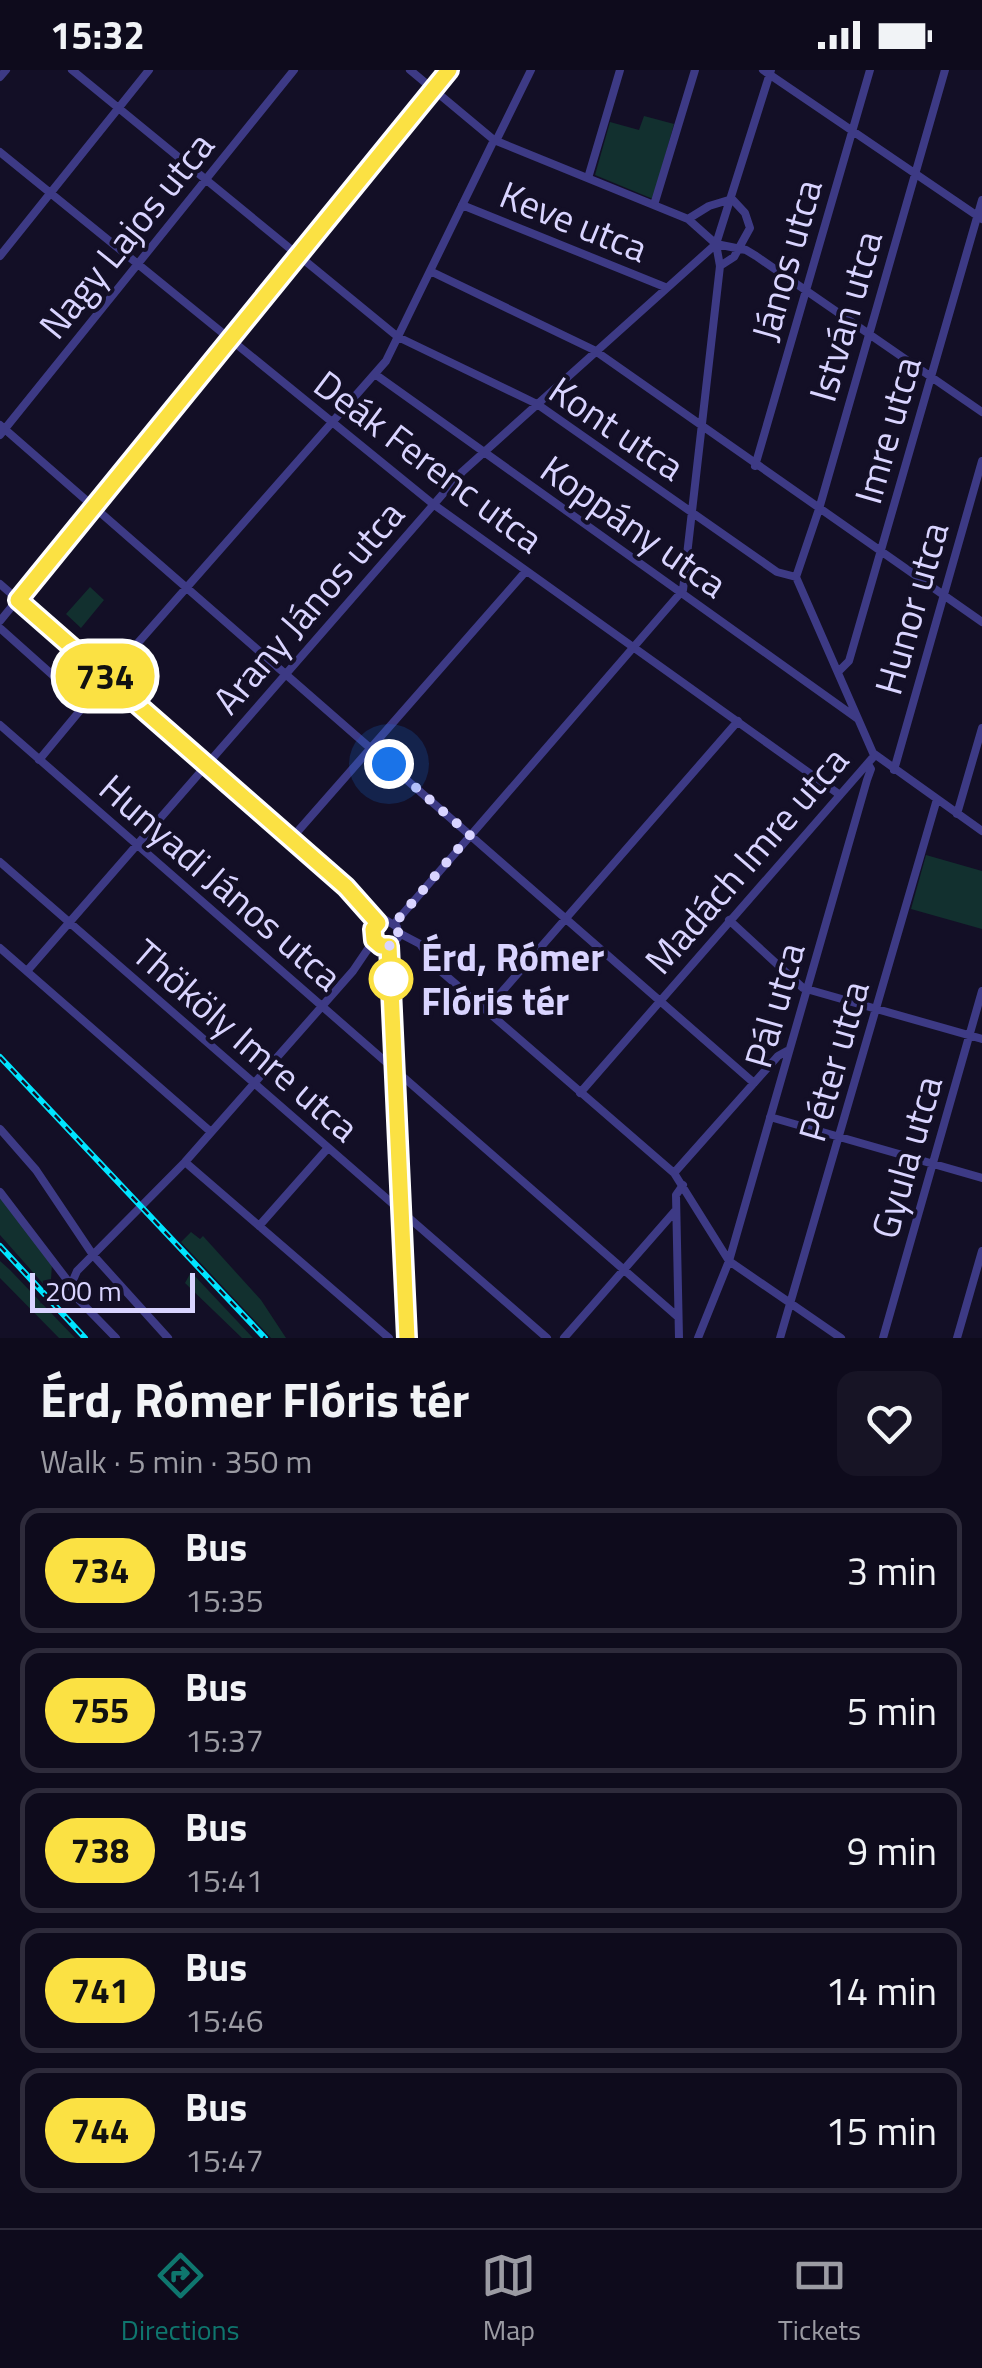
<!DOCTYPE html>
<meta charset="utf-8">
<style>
:root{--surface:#0e0b1c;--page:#171425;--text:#f1f3f6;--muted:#9b9ba3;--line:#2e2b3b;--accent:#0f766e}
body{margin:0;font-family:"Titillium Web",sans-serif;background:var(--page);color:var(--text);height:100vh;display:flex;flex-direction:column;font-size:38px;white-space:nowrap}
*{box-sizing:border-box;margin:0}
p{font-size:32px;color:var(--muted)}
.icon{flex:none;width:55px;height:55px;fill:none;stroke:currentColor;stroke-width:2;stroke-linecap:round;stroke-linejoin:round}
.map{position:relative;height:1268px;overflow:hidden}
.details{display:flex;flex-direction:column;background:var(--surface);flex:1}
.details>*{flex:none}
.badge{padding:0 20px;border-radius:32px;font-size:35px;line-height:65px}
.scale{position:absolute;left:30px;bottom:25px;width:165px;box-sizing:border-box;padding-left:10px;border:5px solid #d9d4ff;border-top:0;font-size:28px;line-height:35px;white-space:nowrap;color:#d9d4ff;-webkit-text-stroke:8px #130f26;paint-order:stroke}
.you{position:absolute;width:50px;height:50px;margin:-25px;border:8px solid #fff;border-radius:50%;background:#1a73e8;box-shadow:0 0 0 15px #1a73e833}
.map>.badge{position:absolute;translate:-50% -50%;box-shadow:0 0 0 5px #fff}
.round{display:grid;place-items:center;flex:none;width:105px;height:105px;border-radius:20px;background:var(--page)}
.headline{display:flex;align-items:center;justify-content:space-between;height:170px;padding:0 40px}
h1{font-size:48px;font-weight:700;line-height:75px}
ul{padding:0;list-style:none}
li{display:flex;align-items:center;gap:30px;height:125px;margin:0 20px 15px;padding:0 20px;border:5px solid var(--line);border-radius:20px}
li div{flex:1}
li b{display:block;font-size:38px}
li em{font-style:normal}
li .badge{min-width:110px;font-weight:700;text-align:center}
.status{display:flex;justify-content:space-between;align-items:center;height:70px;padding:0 50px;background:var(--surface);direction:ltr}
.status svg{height:28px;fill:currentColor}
.menu{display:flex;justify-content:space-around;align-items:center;height:140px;border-top:2px solid var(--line);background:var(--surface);font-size:28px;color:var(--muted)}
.menu a{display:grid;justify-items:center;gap:5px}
.menu .selected{color:var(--accent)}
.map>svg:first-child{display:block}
</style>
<div class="status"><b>15:32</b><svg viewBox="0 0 49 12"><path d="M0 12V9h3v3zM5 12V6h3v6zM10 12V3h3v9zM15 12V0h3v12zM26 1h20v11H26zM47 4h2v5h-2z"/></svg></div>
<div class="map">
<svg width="982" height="1268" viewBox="0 0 982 1268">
<rect width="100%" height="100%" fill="#130f26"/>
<path fill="#12302f" d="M 644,46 L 674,54 L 653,129 L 595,105 L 610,52 L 639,60 Z
M 90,517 L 104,530 L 81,558 L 66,544 Z
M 926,785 L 982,801 L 982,859 L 911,839 Z
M 0,1126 L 52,1193 L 51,1210 L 46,1217 L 0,1165 Z
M 191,1162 L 200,1169 L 203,1166 L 261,1230 L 286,1268 L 271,1268 L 181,1172 Z
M 0,1191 L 10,1200 L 75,1268 L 59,1268 L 0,1208 Z
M 191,1202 L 253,1268 L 242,1268 L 185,1213 Z"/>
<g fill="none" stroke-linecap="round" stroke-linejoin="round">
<path stroke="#3d3a85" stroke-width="8" d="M 72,0 L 398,267 L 537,334 L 777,502 L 796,507
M 763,0 L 982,149
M 0,7 L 6,0
M 496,71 L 531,0
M 0,82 L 433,434 L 840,725
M 588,108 L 620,0
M 462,135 L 665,217
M 654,135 L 695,0
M 688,149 L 709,136 L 732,129
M 716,174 L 746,180 L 756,186 L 982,342
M 0,186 L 149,0
M 720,196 L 734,187 L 750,158 L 745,143 L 732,129
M 430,201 L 594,280 L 982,552
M 379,307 L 858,649
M 0,355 L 754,1013
M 0,365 L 294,0
M 755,396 L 870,0
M 796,507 L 819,439 L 945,0
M 796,507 L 873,683 L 982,761
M 0,514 L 354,824 L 378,853
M 0,551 L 449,0
M 1,559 L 85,634
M 839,601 L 849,591 L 982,130
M 0,655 L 678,1247
M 39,690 L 107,608 L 386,291 L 494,70
M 894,700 L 982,391
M 957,744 L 982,658
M 291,769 L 526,501
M 0,792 L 547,1268
M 729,850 L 803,918 L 982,969
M 378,853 L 386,850 L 397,857 L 398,868 L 389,876
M 378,853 L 372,863 C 373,872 379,877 389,876
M 394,854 L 683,520 L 720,196 L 716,174 L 688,149 L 494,70 L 410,0
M 399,863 L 420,874 L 436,897 L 674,1103 L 729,1191 L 841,1268
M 389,876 L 407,1268
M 0,878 L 211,1062
M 27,901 L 462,402 L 716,174 L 771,0
M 486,940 L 738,651
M 580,1023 L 875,685
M 770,1047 L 982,1108
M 0,1059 L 36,1100 L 93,1185 L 168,1268
M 185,1092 L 389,1268
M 674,1103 L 778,986 L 787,981
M 0,1122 L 71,1215 L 75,1226 L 116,1268
M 259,1156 L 327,1079
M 71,1215 L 77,1201 L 185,1092 L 353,901 L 374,870
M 564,1268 L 676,1140
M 679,1268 L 676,1125 L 683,1115
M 698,1268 L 729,1191 L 867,710 L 871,699 L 868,694
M 780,1268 L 937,729
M 883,1268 L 982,921
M 957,1268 L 982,1181"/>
<defs>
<path id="rail" d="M 0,987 L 265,1268
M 0,1176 L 85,1268"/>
</defs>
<use href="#rail" stroke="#00e5ff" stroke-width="6"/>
<use href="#rail" stroke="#130f26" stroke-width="2.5" stroke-dasharray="8" stroke-linecap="butt"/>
</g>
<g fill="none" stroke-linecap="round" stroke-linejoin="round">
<defs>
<path id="line" d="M 407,1268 L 389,876 L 381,876 L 374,870 L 373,859 L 378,853 L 346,817 L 18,530 L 449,0"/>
</defs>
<use href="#line" stroke="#fff" stroke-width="22"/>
<use href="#line" stroke="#fbe143" stroke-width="15"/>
<path stroke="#d9d4ff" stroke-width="10" stroke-dasharray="0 18" d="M 389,694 L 470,765 L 394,854 L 399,864 L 396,872 L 389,876 L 391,909"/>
</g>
<circle fill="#fff" stroke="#fbe143" stroke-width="5" cx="391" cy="909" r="20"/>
<g text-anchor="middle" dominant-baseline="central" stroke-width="8" stroke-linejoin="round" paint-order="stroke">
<g font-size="38" fill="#d9d4ff" stroke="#130f26">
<text transform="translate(574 151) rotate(22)">Keve utca</text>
<text transform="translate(126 165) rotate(-51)">Nagy Lajos utca</text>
<text transform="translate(786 190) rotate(-74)">János utca</text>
<text transform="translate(845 246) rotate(-74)">István utca</text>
<text transform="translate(617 358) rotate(34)">Kont utca</text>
<text transform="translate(887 360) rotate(-74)">Imre utca</text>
<text transform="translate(429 391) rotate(37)">Deák Ferenc utca</text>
<text transform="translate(634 456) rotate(35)">Koppány utca</text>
<text transform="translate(308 537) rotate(-49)">Arany János utca</text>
<text transform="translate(911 538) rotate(-74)">Hunor utca</text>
<text transform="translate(746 790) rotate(-49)">Madách Imre utca</text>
<text transform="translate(221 812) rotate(41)">Hunyadi János utca</text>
<text transform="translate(774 935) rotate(-74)">Pál utca</text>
<text transform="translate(246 970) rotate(41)">Thököly Imre utca</text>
<text transform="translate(833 991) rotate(-74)">Péter utca</text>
<text transform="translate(906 1087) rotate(-74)">Gyula utca</text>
</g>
<g font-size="38" font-weight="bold" fill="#d9d4ff" stroke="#130f26" text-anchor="start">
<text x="421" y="887">Érd, Rómer<tspan x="421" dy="44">Flóris tér</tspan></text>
</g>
</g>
</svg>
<div class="scale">200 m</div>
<div class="you" style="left:389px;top:694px"></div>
<b class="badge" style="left:105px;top:606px;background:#fbe143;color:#111">734</b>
</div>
<section class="details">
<div class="headline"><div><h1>Érd, Rómer Flóris tér</h1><p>Walk · 5 min · 350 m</p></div><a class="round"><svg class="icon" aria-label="heart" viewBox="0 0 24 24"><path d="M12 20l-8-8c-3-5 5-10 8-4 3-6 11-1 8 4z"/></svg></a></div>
<ul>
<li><span class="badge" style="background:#fbe143;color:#111">734</span><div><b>Bus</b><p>15:35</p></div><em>3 min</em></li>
<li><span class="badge" style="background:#fbe143;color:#111">755</span><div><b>Bus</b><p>15:37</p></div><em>5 min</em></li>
<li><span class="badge" style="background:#fbe143;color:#111">738</span><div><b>Bus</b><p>15:41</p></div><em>9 min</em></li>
<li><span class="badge" style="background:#fbe143;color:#111">741</span><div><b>Bus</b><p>15:46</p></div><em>14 min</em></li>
<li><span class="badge" style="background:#fbe143;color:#111">744</span><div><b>Bus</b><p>15:47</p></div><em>15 min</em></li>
</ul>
</section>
<nav class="menu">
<a class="selected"><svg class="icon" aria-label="directions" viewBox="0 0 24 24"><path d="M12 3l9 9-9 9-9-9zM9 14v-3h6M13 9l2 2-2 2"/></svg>Directions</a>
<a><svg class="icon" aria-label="map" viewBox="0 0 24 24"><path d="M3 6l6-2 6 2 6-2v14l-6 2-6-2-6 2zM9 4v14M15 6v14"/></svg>Map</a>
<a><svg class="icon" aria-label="tickets" viewBox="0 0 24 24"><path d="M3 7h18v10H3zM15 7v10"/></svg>Tickets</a>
</nav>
